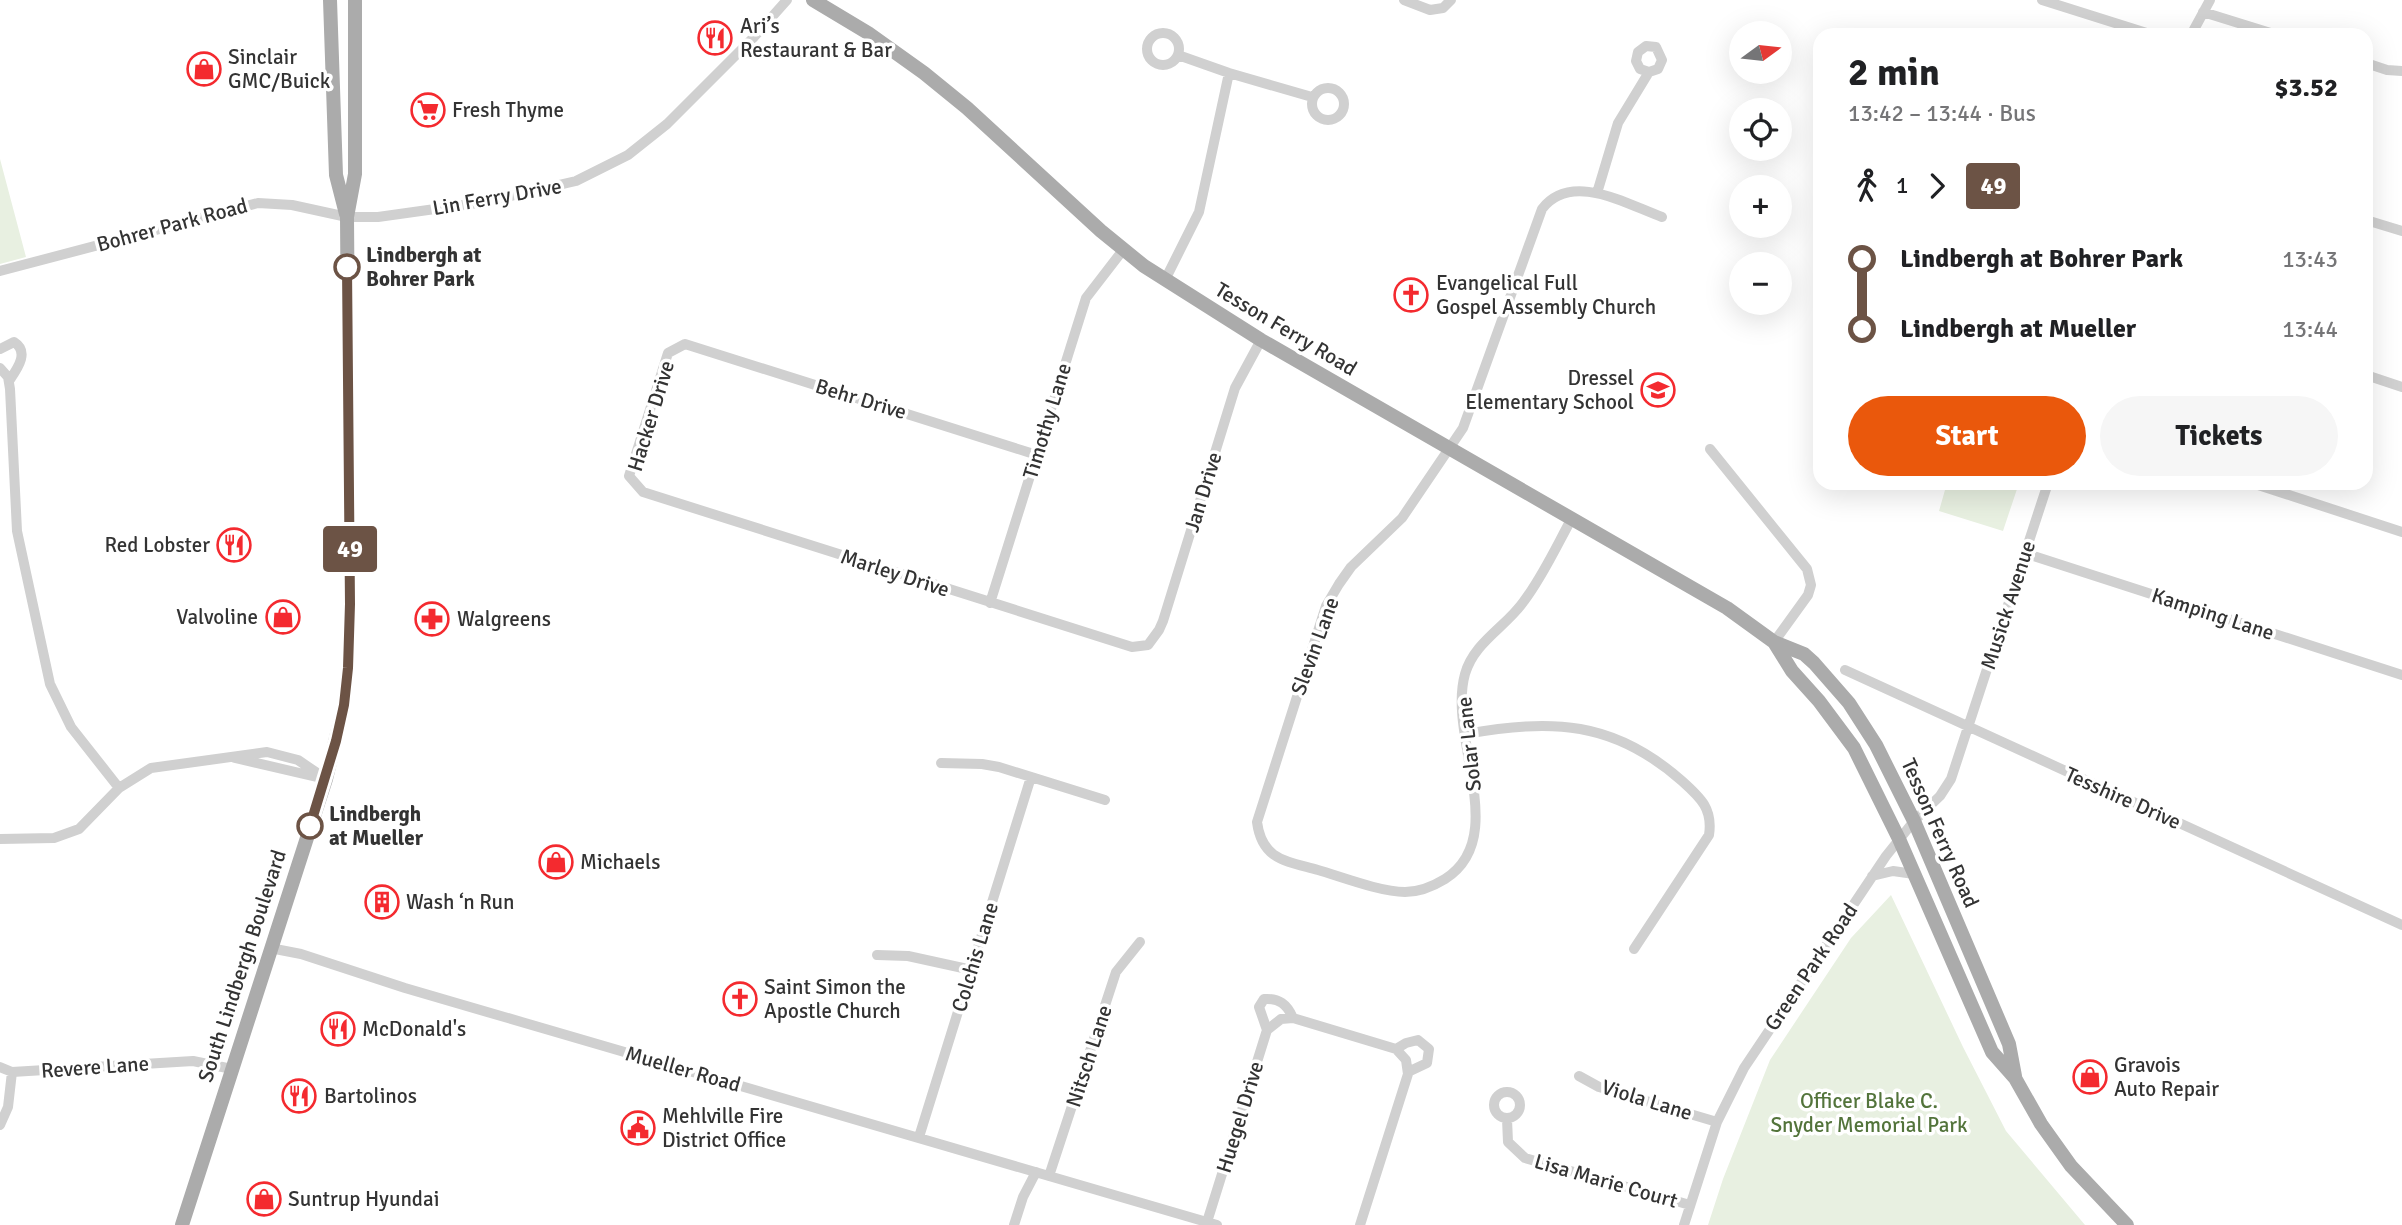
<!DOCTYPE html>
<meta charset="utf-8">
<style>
:root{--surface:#fff;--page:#f6f6f6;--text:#202124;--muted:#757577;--accent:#ea580c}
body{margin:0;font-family:Signika,sans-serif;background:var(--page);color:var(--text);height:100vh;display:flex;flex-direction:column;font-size:26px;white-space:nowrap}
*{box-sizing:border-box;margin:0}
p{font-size:23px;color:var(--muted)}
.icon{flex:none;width:38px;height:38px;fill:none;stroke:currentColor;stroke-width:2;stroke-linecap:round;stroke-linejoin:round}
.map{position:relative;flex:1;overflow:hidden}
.side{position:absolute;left:1813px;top:28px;width:560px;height:462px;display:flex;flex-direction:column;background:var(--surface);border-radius:21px;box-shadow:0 7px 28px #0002}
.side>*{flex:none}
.badge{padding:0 14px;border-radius:5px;font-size:24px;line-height:46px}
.needle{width:46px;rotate:75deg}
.tools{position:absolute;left:1729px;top:21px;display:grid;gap:14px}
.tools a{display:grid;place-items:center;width:63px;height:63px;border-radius:50%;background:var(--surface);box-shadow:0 7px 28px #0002;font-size:35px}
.map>.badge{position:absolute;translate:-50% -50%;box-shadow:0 0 0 4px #fff}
.legs{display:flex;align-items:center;gap:10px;height:77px;padding:0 35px;font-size:23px}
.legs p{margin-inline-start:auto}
.head{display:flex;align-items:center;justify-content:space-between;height:119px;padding:0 35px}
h1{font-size:38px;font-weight:700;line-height:52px}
.button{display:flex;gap:14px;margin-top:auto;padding:14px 35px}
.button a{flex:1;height:80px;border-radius:42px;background:var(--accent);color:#fff;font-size:28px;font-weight:700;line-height:80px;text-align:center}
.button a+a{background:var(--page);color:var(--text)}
ul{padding:0 35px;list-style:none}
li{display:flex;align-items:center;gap:24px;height:70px;font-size:26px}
li i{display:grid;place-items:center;width:10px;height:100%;margin:0 9px;background:currentColor}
li i::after{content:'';width:18px;height:18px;margin:-9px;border:5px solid;border-radius:50%;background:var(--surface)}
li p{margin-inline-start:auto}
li:first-child i{background:linear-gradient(#0000 50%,currentColor 0)}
li:last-child i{background:linear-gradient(currentColor 50%,#0000 0)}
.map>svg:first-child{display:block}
</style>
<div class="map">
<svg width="2402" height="1225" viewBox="0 0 2402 1225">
<rect width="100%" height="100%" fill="#fff"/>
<path fill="#e8f0e1" d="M 0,159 L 26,257 L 0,264 Z
M 1947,483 L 2019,483 L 2003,531 L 1939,511 Z
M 1891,895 L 1963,1047 L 2006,1131 L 2085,1225 L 1708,1225 L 1723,1179 L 1770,1060 L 1851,938 Z"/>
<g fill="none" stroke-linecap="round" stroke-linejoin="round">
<path stroke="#d0d0d0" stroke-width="10" d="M 1404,0 L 1430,10 L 1443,8 L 1451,0
M 2042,0 L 2153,35
M 2203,12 L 2277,35
M1147 49a16 16 0 1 1 32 0a16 16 0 1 1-32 0Z
M 2191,35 L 2210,0
M 1178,55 L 1229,73 L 1312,97
M 2366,63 L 2387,70 L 2402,71
M1312 104a16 16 0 1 1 32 0a16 16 0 1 1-32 0Z
M 1597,193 L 1618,123 L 1649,72 L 1658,69 L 1662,60 L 1656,47 L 1646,46 L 1638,52 L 1636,61 L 1640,69 L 1649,72
M 2366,220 L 2402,231
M 0,271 L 258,203 L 292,205 L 347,217 L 378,217 L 485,202 L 576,181 L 628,155 L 667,124 L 754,37 L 787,0
M 1165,280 L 1199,212 L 1229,73
M 0,349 L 14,342 C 30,352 17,369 9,381
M 0,368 L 8,377 L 10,389 L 17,531 L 50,684 L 71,727 L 119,788
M 2366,375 L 2402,387
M 1710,449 L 1807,569 L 1811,585 L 1808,595 L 1774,642
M 1037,455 L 685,344 L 668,353 L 629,476 L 643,492 L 1132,647 L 1148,645 L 1159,630 L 1163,621 L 1235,388 L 1261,340
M 2252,483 L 2402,532
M 1572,518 C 1557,545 1543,576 1524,601 C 1506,627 1474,642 1465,674 C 1447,738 1511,837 1445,879 C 1432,887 1420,892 1405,892 C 1381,892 1342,877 1318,870 C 1286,861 1262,860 1257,822 L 1326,606 L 1339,584 L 1351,567 L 1402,518 L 1463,428 L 1542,209 C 1571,171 1626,204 1662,217
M 2024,553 L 2402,675
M 990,603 L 1086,298 L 1123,250
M 1845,670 L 2402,925
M 1465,734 C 1552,719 1613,720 1682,781 C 1701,798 1713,809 1709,835 L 1634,949
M 235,758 L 321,778
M 941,763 L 982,764 L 999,767 L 1105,800
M 0,839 L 54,838 L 79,829 L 119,788 L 151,768 L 267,752 L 298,760 L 326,779
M 1872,876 L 1893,871 L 1914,874
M 270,948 L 301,954 L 405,988 L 1217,1225
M 877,955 L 908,956 L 972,970
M 1267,1030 L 1259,1007 L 1264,999 C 1279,998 1287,1004 1293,1018
M 1396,1049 L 1406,1043 L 1418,1040 L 1429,1049 L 1427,1063 L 1408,1072
M 0,1067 L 12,1072 L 193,1061 L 232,1069
M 1579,1076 L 1599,1087 L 1717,1122
M1494 1105a13 13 0 1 1 26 0a13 13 0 1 1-26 0Z
M 1507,1119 L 1508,1142 L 1525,1158 L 1690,1205
M 0,1125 L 8,1107 L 12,1072
M 919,1137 L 1031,777
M 1049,1176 L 1116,972 L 1140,942
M 1207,1222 L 1267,1030 L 1281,1019 L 1293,1018 L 1396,1049 L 1406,1060 L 1408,1074 L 1360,1225
M 1014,1225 L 1023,1197 L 1036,1172
M 1684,1225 L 1717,1122 L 1744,1068 L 1886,856 L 1914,821 L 1940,796 L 1951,779 L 2048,483"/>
<path stroke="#ababab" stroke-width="14" d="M 330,0 L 336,175 L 346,214
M 813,0 L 868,33 L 924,73 L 967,108 L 1101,231 L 1144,266 L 1261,340 L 1727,608 L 1774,642 L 1792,671 L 1819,701 L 1854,748 L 1899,839 L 1992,1052 L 2015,1078 L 2041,1124 L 2071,1166 L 2127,1225
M 1774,642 L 1804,654 L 1814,663 L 1849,703 L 1876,745 L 1914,821 L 2009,1044 L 2015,1076
M 182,1225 L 326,779 L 344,705 L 348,668 L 350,604 L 347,217 L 355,174 L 355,0"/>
</g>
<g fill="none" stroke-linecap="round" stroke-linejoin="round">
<defs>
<path id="line-1" d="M 310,826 L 336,741 L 344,705 L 348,668 L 350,604 L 347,267"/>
</defs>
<use href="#line-1" stroke="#fff" stroke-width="16"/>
<use href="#line-1" stroke="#6c5345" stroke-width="10"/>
</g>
<defs>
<symbol id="restaurant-ring" viewBox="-11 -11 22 22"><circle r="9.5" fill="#fff" stroke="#f42a2f" stroke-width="1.5"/><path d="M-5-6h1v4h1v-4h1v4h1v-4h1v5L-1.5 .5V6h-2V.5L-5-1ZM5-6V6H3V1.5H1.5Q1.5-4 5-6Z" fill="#f42a2f"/></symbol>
<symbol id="shop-ring" viewBox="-11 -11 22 22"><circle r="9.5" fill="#fff" stroke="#f42a2f" stroke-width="1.5"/><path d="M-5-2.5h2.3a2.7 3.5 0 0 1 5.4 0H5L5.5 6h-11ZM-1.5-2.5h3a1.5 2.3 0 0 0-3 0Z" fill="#f42a2f"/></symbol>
<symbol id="supermarket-ring" viewBox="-11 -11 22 22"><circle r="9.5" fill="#fff" stroke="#f42a2f" stroke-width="1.5"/><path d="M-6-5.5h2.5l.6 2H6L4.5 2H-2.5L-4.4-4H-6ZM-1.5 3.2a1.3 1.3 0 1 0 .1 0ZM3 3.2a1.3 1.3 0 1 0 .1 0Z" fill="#f42a2f"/></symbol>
<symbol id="church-ring" viewBox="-11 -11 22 22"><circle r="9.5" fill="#fff" stroke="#f42a2f" stroke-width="1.5"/><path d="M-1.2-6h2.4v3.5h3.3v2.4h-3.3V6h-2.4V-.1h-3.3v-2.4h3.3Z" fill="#f42a2f"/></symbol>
<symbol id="school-ring" viewBox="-11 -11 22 22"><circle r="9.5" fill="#fff" stroke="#f42a2f" stroke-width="1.5"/><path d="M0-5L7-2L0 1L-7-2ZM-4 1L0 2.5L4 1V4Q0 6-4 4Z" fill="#f42a2f"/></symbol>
<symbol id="pharmacy-ring" viewBox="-11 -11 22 22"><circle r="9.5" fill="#fff" stroke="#f42a2f" stroke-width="1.5"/><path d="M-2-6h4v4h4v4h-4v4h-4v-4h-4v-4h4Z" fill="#f42a2f"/></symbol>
<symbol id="building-ring" viewBox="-11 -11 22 22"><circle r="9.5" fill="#fff" stroke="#f42a2f" stroke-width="1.5"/><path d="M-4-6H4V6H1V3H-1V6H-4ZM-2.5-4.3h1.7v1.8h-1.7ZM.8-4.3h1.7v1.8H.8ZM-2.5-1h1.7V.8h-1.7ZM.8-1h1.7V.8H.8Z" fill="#f42a2f"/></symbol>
<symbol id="civic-ring" viewBox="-11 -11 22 22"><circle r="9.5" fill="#fff" stroke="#f42a2f" stroke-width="1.5"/><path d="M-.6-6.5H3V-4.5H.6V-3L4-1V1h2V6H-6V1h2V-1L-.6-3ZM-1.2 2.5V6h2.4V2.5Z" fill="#f42a2f"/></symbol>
</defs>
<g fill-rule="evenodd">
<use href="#restaurant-ring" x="696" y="19" width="38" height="38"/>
<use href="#shop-ring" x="185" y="50" width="38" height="38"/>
<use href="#supermarket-ring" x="409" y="91" width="38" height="38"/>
<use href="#church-ring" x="1392" y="276" width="38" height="38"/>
<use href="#school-ring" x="1639" y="371" width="38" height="38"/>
<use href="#restaurant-ring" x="215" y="526" width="38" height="38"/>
<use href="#shop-ring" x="264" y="598" width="38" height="38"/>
<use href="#pharmacy-ring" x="413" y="600" width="38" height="38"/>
<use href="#shop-ring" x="537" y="843" width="38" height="38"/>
<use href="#building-ring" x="363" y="883" width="38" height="38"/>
<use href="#church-ring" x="721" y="980" width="38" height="38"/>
<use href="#restaurant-ring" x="319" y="1010" width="38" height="38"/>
<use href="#shop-ring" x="2071" y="1058" width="38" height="38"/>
<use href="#restaurant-ring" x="280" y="1077" width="38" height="38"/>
<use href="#civic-ring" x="619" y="1109" width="38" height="38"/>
<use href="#shop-ring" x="245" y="1180" width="38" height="38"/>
</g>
<g fill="#fff" stroke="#6c5345" stroke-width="3.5">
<circle cx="347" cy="267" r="12"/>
<circle cx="310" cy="826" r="12"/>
</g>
<g text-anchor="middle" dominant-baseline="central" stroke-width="7" stroke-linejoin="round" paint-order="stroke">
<g font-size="21" fill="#333" stroke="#fff" text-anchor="start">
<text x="740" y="26">Ari’s<tspan x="740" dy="24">Restaurant &amp; Bar</tspan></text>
<text x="228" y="57">Sinclair<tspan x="228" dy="24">GMC/Buick</tspan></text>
<text x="452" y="110">Fresh Thyme</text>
<text x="1436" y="283">Evangelical Full<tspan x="1436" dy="24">Gospel Assembly Church</tspan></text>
<text x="1634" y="378" text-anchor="end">Dressel<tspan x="1634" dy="24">Elementary School</tspan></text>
<text x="210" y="545" text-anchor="end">Red Lobster</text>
<text x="258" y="617" text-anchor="end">Valvoline</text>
<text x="457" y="619">Walgreens</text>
<text x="580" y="862">Michaels</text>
<text x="406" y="902">Wash ‘n Run</text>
<text x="764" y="987">Saint Simon the<tspan x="764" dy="24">Apostle Church</tspan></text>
<text x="362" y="1029">McDonald's</text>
<text x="2114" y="1065">Gravois<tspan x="2114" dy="24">Auto Repair</tspan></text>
<text x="324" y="1096">Bartolinos</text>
<text x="662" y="1116">Mehlville Fire<tspan x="662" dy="24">District Office</tspan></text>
<text x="288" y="1199">Suntrup Hyundai</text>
</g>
<g font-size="21" fill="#333" stroke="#fff">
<text transform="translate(497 197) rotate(-10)">Lin Ferry Drive</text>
<text transform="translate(172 225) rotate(-15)">Bohrer Park Road</text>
<text transform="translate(1286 329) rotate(31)">Tesson Ferry Road</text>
<text transform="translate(861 399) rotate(17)">Behr Drive</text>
<text transform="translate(651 416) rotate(-73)">Hacker Drive</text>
<text transform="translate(1047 421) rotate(-73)">Timothy Lane</text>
<text transform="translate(1203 492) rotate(-73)">Jan Drive</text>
<text transform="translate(895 573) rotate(18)">Marley Drive</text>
<text transform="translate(2008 605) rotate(-72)">Musick Avenue</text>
<text transform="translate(2213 614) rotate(18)">Kamping Lane</text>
<text transform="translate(1315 646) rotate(-70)">Slevin Lane</text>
<text transform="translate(1469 744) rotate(-96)">Solar Lane</text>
<text transform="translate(2123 798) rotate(24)">Tesshire Drive</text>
<text transform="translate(1940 833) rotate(66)">Tesson Ferry Road</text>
<text transform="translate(975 957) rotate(-73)">Colchis Lane</text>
<text transform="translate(242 966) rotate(-72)">South Lindbergh Boulevard</text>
<text transform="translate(1811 967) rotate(-56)">Green Park Road</text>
<text transform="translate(1089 1056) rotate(-72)">Nitsch Lane</text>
<text transform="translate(95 1067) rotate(-4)">Revere Lane</text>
<text transform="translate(683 1069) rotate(16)">Mueller Road</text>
<text transform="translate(1647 1100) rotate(17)">Viola Lane</text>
<text transform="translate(1240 1117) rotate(-73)">Huegel Drive</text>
<text transform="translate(1606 1181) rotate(16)">Lisa Marie Court</text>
</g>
<g font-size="21" font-weight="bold" fill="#333" stroke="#fff" text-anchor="start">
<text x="366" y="255">Lindbergh at<tspan x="366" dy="24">Bohrer Park</tspan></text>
<text x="329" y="814">Lindbergh<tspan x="329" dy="24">at Mueller</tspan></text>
</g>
<g font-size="21" fill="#53743b" stroke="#fff">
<text x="1869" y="1101">Officer Blake C.<tspan x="1869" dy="24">Snyder Memorial Park</tspan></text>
</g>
</g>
</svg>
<div class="tools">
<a><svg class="needle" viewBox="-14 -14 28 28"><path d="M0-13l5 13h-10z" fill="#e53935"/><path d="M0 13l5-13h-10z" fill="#757577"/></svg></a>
<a><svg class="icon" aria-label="locate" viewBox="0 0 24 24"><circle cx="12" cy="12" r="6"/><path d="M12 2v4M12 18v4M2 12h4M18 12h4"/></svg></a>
<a>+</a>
<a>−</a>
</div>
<b class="badge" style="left:350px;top:549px;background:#6c5345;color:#fff">49</b>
<section class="side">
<div class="head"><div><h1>2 min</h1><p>13:42 – 13:44 · Bus</p></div><b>$3.52</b></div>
<div class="legs"><svg class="icon" aria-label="walk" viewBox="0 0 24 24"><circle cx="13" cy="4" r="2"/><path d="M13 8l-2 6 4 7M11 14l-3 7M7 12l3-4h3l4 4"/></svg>1<svg class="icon" aria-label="forward" viewBox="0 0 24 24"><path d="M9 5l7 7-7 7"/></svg><b class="badge" style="background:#6c5345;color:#fff">49</b></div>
<ul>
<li><i style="color:#6c5345"></i><b>Lindbergh at Bohrer Park</b><p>13:43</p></li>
<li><i style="color:#6c5345"></i><b>Lindbergh at Mueller</b><p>13:44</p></li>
</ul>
<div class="button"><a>Start</a><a>Tickets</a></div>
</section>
</div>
